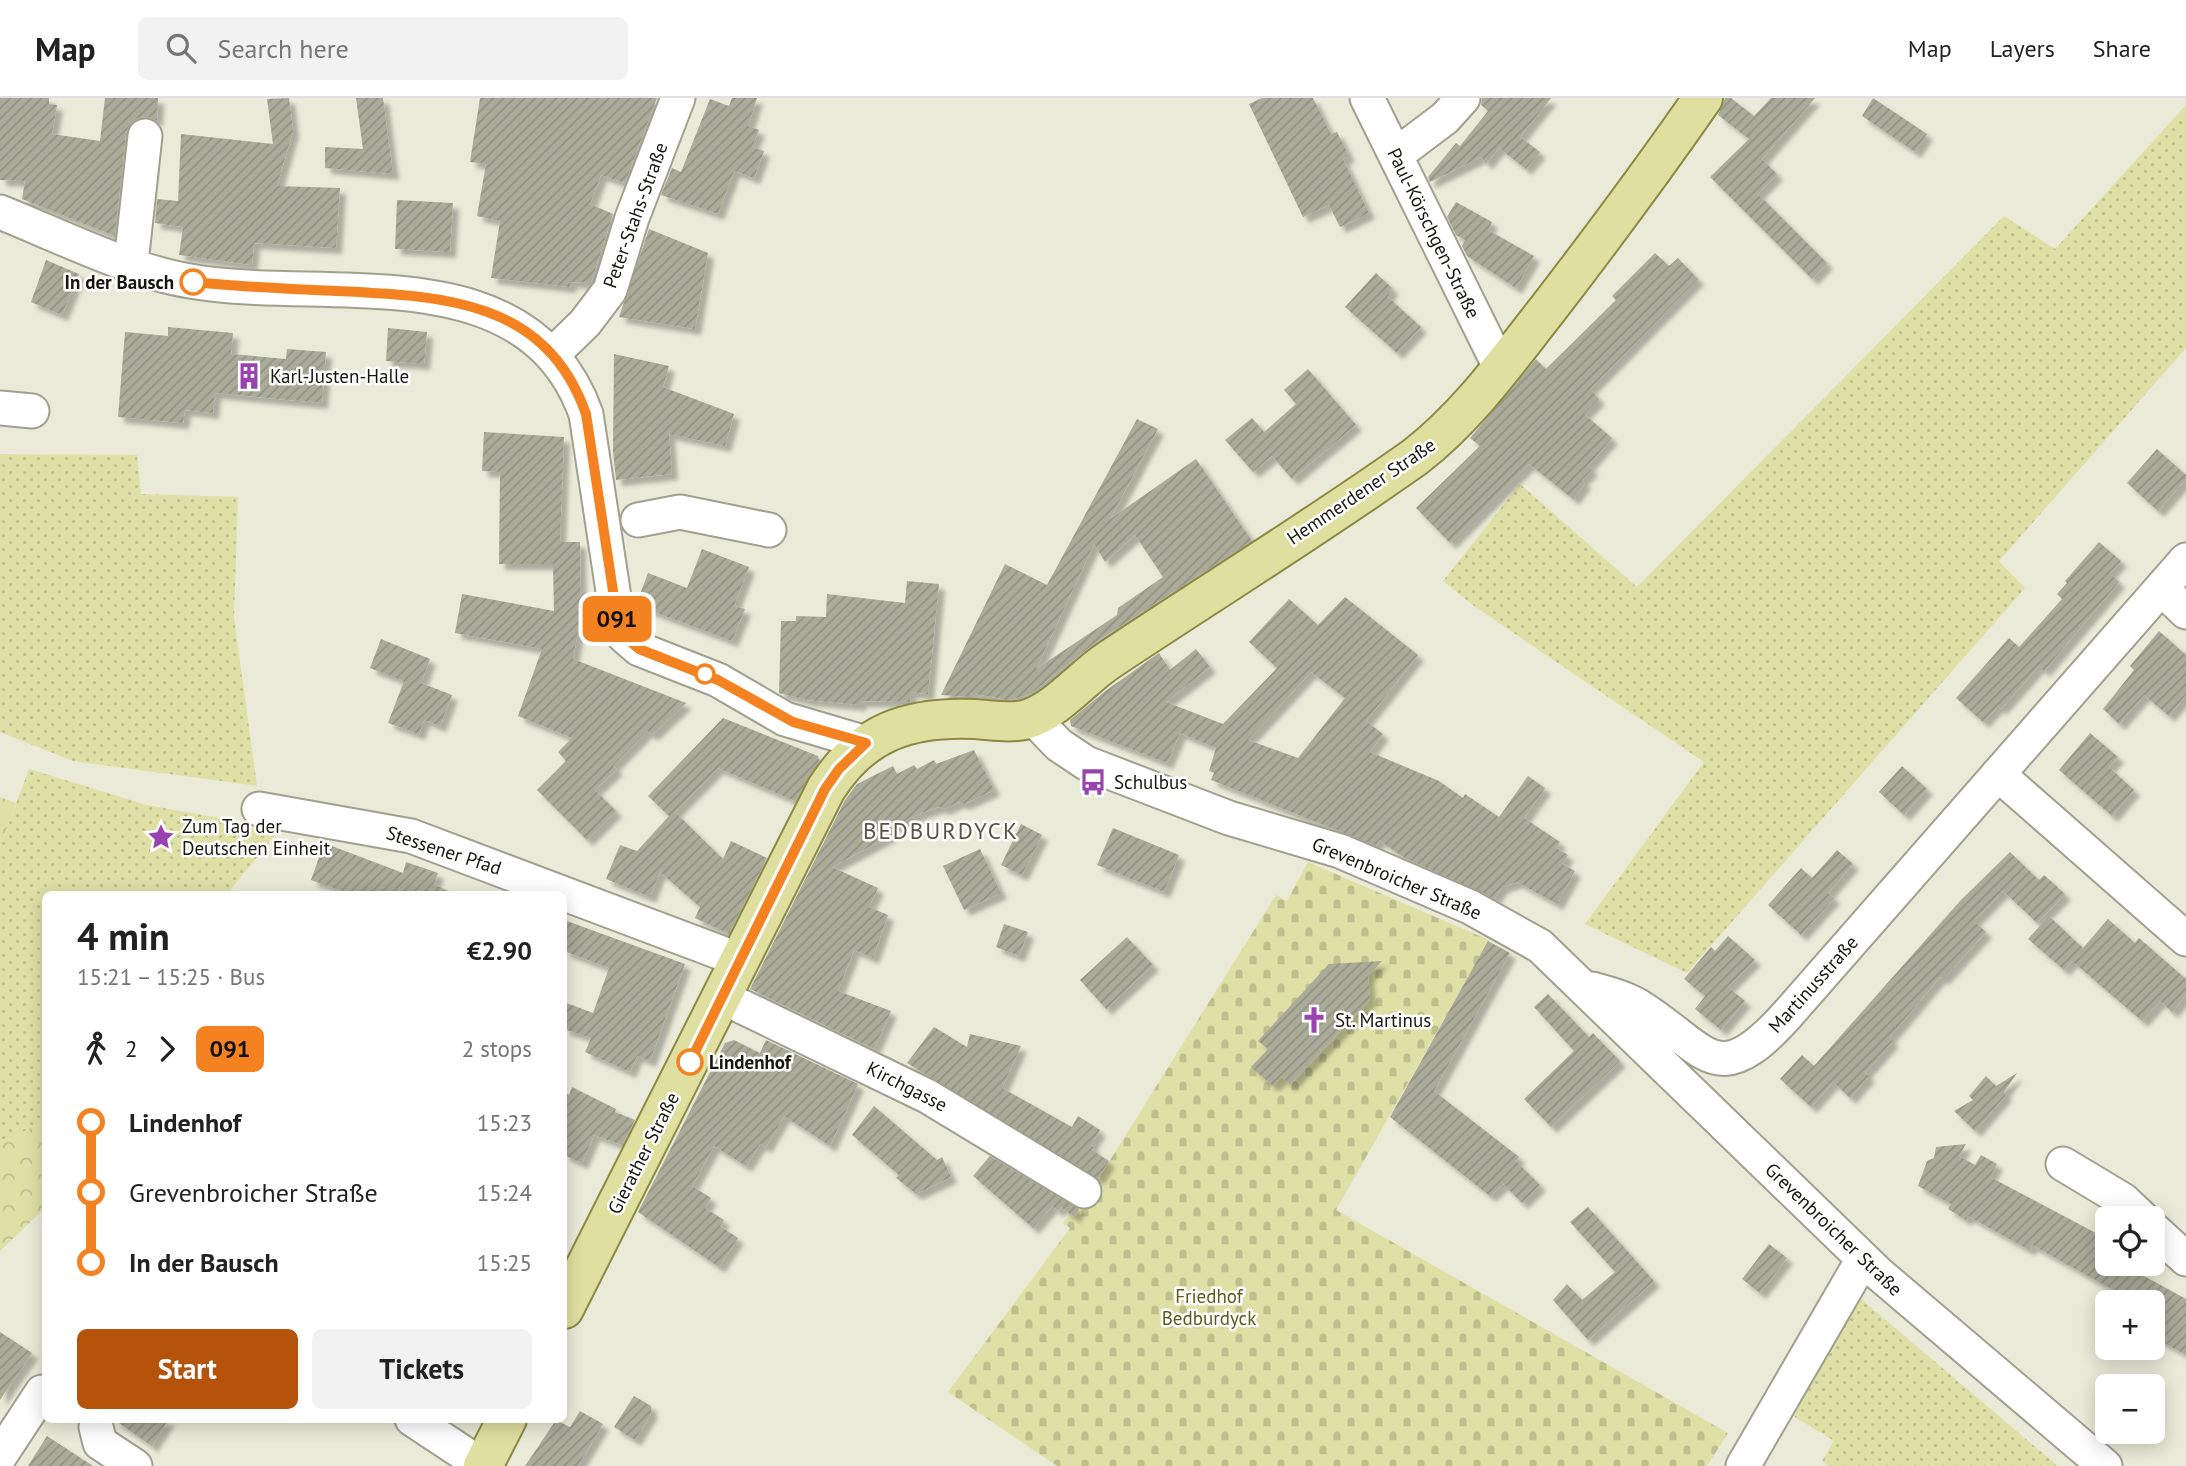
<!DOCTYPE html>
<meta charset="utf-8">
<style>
:root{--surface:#fff;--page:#f2f2f2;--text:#222;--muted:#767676;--line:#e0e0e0;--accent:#b45309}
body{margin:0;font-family:"PT Sans",sans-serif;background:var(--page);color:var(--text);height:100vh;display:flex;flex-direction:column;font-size:26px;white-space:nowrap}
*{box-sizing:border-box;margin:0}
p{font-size:23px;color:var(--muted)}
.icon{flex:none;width:38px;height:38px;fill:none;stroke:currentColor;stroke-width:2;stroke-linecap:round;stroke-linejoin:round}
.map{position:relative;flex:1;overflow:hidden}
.sheet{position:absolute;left:42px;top:793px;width:525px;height:532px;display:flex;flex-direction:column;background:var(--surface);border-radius:10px;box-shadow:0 4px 18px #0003}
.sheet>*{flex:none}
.badge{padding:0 14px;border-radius:10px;font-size:24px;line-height:46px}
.controls{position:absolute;left:2095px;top:1108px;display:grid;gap:14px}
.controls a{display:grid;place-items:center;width:70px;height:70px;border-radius:10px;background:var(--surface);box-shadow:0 4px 18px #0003;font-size:35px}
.map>.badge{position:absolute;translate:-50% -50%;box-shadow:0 0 0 4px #fff}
.legs{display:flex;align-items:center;gap:10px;height:77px;padding:0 35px;font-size:23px}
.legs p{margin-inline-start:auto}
.summary{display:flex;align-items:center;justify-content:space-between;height:119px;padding:0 35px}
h1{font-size:38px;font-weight:700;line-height:52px}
.action{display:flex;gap:14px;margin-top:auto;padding:14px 35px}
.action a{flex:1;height:80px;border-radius:10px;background:var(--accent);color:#fff;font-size:28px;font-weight:700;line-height:80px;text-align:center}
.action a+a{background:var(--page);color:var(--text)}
ul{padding:0 35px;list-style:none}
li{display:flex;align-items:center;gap:24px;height:70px;font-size:26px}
li i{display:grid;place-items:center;width:10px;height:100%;margin:0 9px;background:currentColor}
li i::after{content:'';width:18px;height:18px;margin:-9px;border:5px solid;border-radius:50%;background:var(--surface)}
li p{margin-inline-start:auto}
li:first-child i{background:linear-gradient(#0000 50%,currentColor 0)}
li:last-child i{background:linear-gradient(currentColor 50%,#0000 0)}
header{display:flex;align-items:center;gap:42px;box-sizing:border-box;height:98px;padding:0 35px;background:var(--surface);border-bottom:2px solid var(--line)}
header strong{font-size:33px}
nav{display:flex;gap:38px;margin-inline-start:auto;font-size:24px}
.search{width:490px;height:63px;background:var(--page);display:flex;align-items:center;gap:18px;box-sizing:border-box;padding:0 24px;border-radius:10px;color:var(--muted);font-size:26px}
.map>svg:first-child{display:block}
</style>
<header>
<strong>Map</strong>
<div class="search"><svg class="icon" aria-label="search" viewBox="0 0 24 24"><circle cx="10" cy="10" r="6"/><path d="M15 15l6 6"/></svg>Search here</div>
<nav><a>Map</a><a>Layers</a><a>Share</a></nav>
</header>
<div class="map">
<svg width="2186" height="1368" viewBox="0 0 2186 1368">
<defs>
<pattern id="grass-dots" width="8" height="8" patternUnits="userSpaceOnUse" patternTransform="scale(1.75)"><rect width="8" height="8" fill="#dfe0a6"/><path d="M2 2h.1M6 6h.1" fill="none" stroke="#bfbf8e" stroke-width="1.8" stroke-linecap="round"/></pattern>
<pattern id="forest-crowns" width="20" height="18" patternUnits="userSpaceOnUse" patternTransform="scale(1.75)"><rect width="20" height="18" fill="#dfe0a6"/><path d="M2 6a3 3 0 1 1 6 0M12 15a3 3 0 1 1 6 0" fill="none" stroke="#bfbf8e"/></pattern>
<pattern id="cemetery-stones" width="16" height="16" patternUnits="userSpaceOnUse" patternTransform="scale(1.75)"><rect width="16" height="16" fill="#dfe0a6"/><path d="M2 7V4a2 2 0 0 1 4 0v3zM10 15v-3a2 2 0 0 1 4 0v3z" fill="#bfbf8e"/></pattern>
<pattern id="building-hatch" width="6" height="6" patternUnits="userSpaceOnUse" patternTransform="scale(1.75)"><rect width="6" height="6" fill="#aaab99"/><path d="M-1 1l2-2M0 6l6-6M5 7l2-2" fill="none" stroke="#929283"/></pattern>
<filter id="shadow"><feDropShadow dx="6" dy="6" stdDeviation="2" flood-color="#0004"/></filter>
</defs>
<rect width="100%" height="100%" fill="#eaead8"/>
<path fill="url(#grass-dots)" d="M 2186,7 L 2186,250 L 1999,463 L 2025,490 L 1687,875 L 1585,826 L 1704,664 L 1474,508 L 1443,483 L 1520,386 L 1637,489 L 2004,118 L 2055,151 Z
M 0,356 L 137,357 L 141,396 L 238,399 L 234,520 L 257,688 L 73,663 L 0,634 Z
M 29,671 L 147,707 L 280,731 L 227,796 L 46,796 L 45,1023 L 7,1042 L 0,1051 L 0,749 Z
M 1861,1201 L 2058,1368 L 1829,1368 L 1822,1363 L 1834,1343 L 1790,1316 Z"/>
<path fill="url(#forest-crowns)" d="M 0,699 L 16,705 L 0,749 Z
M 45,1023 L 45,1110 L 0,1153 L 0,1051 L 7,1042 Z"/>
<path fill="url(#cemetery-stones)" d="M 1308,764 L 1489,842 L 1336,1112 L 1728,1335 L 1707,1368 L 1057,1368 L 948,1294 L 1070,1130 L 1063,1125 L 1097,1083 L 1276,797 L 1287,803 Z"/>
<path fill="url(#building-hatch)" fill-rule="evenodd" filter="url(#shadow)" d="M 0,0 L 49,0 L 49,6 L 57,7 L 52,36 L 100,43 L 105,0 L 158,0 L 157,23 L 148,19 L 138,20 L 130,26 L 126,35 L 115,138 L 22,101 L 25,83 L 0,82 Z
M 289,0 L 293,33 L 277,88 L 340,90 L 336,150 L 254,145 L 252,167 L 179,157 L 183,129 L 155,125 L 157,101 L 178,103 L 181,36 L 273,46 L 267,1 Z
M 356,0 L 383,0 L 393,76 L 325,70 L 325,49 L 363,51 Z
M 480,0 L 657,0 L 625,85 L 601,77 L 590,106 L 613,116 L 591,185 L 571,184 L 570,189 L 491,180 L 500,123 L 477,118 L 486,66 L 470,64 Z
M 732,0 L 757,0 L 748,28 L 759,32 L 752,49 L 764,53 L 754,80 L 734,73 L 718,116 L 661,97 L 672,70 L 681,74 L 710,1 L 729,8 Z
M 1262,0 L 1313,0 L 1331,36 L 1337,34 L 1349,58 L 1343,61 L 1369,115 L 1340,129 L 1329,107 L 1303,119 L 1249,6 Z
M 1482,0 L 1551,0 L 1520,39 L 1540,54 L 1526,71 L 1499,50 L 1486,66 L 1481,59 L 1430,84 L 1428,79 L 1456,45 L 1460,48 L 1488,13 L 1481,7 Z
M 1725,0 L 1731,0 L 1754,18 L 1771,0 L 1815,0 L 1762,61 L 1777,76 L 1758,96 L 1827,165 L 1812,181 L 1710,79 L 1749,41 L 1718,17 Z
M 1873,0 L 1927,36 L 1915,54 L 1862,18 Z
M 397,102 L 453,105 L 450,154 L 395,151 Z
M 1456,104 L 1492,124 L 1488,132 L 1534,158 L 1516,190 L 1467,158 L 1462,148 L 1465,142 L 1456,137 L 1447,119 Z
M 649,131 L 708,155 L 695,231 L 619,219 Z
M 1655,155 L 1669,168 L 1678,160 L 1698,181 L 1590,291 L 1599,301 L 1584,316 L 1612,340 L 1588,368 L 1592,372 L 1582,382 L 1585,385 L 1573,401 L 1529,366 L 1450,445 L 1416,410 L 1480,348 L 1470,340 L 1536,261 L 1546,271 L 1616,202 L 1612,198 Z
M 46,162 L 79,176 L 62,217 L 31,204 Z
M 1376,175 L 1392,190 L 1388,199 L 1421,229 L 1397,255 L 1345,209 Z
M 168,229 L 233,235 L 231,256 L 286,261 L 287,251 L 326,254 L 322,305 L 215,295 L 213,315 L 185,312 L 183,325 L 118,319 L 125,234 L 168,238 Z
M 388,230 L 427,234 L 424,266 L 386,263 Z
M 614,256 L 669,268 L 663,289 L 734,316 L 725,348 L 669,336 L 672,376 L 616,382 L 613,353 Z
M 1308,271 L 1356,327 L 1292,381 L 1272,358 L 1253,374 L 1225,342 L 1252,320 L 1264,334 L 1296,306 L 1284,292 Z
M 1137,321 L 1158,331 L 1110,421 L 1196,361 L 1252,443 L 1096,544 L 1029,597 L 1008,602 L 970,595 L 970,599 L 941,597 L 1005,466 L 1047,487 ZM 1135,437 L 1163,479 L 1118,510 L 1117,517 L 1036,571 L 1094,446 L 1105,464 Z
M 484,334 L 564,339 L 560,444 L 580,444 L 581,517 L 573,561 L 686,605 L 652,637 L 647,633 L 613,668 L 617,671 L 595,692 L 616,713 L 587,742 L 537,692 L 566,663 L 558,654 L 572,640 L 518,618 L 542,551 L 455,535 L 462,496 L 554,513 L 553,466 L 499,466 L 500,374 L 482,373 Z
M 2157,351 L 2186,377 L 2186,381 L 2158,413 L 2127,385 Z
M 2099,444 L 2121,463 L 2110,475 L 2119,484 L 2044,573 L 2039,568 L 2001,611 L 1998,608 L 1983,624 L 1956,600 L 2009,540 L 2019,549 L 2062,501 L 2057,496 L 2067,485 L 2065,483 Z
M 702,451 L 749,469 L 734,508 L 745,511 L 732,543 L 636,507 L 648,475 L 687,490 Z
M 907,483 L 939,486 L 928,596 L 911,594 L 910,604 L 861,603 L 860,607 L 807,602 L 779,595 L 781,523 L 796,523 L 796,518 L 826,519 L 827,496 L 905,505 Z
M 1345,499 L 1418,557 L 1366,623 L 1383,636 L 1370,654 L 1439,683 L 1463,700 L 1465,696 L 1499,719 L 1528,678 L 1545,690 L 1524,720 L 1560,744 L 1556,750 L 1568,757 L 1562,766 L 1575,773 L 1557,806 L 1517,784 L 1502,789 L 1494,801 L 1403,759 L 1379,742 L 1376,748 L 1211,682 L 1214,675 L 1209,673 L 1216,650 L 1180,635 L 1167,665 L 1071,628 L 1070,622 L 1104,594 L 1159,555 L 1170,572 L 1196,551 L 1210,569 L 1166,604 L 1223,626 L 1277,570 L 1249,544 L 1289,501 L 1318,527 ZM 1311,574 L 1345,600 L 1298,660 L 1248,642 Z
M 2159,533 L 2186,557 L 2186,597 L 2169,618 L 2144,597 L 2119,626 L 2103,611 L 2134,572 L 2130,568 Z
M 381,541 L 430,561 L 421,585 L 452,597 L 440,628 L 424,622 L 419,636 L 388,625 L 404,583 L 370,570 Z
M 723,620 L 818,658 L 819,663 L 795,703 L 718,670 L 675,714 L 723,761 L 731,743 L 767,760 L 729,836 L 695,820 L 700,809 L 660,774 L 650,799 L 606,781 L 620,747 L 637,753 L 669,718 L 648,698 Z
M 2090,635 L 2118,659 L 2109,669 L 2134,692 L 2112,718 L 2059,672 Z
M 974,652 L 994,692 L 964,706 L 959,704 L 944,711 L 939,709 L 921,715 L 888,731 L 891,737 L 832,769 L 878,790 L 869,809 L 888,817 L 873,860 L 854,852 L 838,893 L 891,913 L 874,951 L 750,891 L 845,702 L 857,686 L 893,668 L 897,676 L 914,667 L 917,671 L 934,662 L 936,666 Z
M 1902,668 L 1927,691 L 1904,717 L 1879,694 Z
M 1021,726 L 1042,737 L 1022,777 L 1001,767 Z
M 1113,730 L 1179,757 L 1164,794 L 1097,767 Z
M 324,745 L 403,775 L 406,764 L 438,775 L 434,786 L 454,796 L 350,796 L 311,782 Z
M 980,751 L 1001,795 L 964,812 L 943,768 Z
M 1837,752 L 1853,766 L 1828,795 L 1834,800 L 1801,837 L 1768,807 L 1801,770 L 1812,780 Z
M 2010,754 L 2039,782 L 2044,777 L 2065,796 L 2037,825 L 2003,793 L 1974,823 L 1986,834 L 1943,881 L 1940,879 L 1889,940 L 1893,943 L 1865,975 L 1869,978 L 1850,1000 L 1833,984 L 1811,1009 L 1780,981 L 1802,957 L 1814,968 L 1960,803 Z
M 2049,818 L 2083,850 L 2108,821 L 2135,845 L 2139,840 L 2186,881 L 2186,897 L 2172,914 L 2160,903 L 2142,923 L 2072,863 L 2064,872 L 2028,841 Z
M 564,822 L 685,866 L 650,963 L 637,958 L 630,974 L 585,954 L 591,940 L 564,931 L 564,904 L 593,915 L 609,870 L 564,853 Z
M 1004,826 L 1028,834 L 1019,858 L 996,849 Z
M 1728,838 L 1755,862 L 1728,889 L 1745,903 L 1721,932 L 1695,911 L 1705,898 L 1684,881 L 1711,849 L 1715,853 Z
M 1127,839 L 1153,867 L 1106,911 L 1080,882 Z
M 1488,843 L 1510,855 L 1434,993 L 1519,1059 L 1516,1063 L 1540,1087 L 1522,1105 L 1503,1086 L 1490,1098 L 1390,1019 Z
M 1382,863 L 1368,878 L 1370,902 L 1290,987 L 1282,979 L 1273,988 L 1251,969 L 1268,951 L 1258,943 L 1329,866 Z
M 1548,896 L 1589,939 L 1593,935 L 1620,963 L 1551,1029 L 1524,1001 L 1574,953 L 1534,909 Z
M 934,929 L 967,949 L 970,936 L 1021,948 L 1002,990 L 1072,1029 L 1078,1018 L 1100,1032 L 1091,1047 L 1094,1049 L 1092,1052 L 1109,1063 L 1098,1081 L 907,965 Z
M 734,942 L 760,955 L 766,942 L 858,986 L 830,1048 L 784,1018 L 766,1049 L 760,1046 L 746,1068 L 714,1048 L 692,1088 L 711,1100 L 705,1110 L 724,1122 L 720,1128 L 738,1140 L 719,1169 L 638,1114 L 725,945 Z
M 2017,975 L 2004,994 L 2006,997 L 1975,1033 L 1954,1013 L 1973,1002 L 1969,998 L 1986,978 L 1996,988 Z
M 572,989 L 616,1011 L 615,1014 L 635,1022 L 622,1047 L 594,1037 L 582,1065 L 564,1057 L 564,994 L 569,997 Z
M 874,1008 L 937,1062 L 942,1059 L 951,1079 L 916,1096 L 896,1080 L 899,1077 L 852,1037 Z
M 1966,1046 L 1959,1058 L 1975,1067 L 1981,1057 L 1997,1066 L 1990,1079 L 2107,1141 L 2107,1166 L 2122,1166 L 2186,1201 L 2186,1257 L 2152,1238 L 2152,1204 L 2109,1204 L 2115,1193 L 2032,1147 L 2029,1152 L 1968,1118 L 1966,1122 L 1948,1111 L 1951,1106 L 1918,1088 L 1927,1063 L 1934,1060 L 1936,1049 Z
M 990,1058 L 1079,1111 L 1074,1119 L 1061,1109 L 1058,1113 L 1052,1108 L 1033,1130 L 973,1078 Z
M 1588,1109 L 1654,1183 L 1588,1242 L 1553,1202 L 1567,1186 L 1582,1202 L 1615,1174 L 1570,1124 Z
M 1769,1146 L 1787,1160 L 1760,1195 L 1742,1181 Z
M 0,1234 L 32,1255 L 0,1302 Z
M 634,1298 L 651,1308 L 651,1316 L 635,1342 L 614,1329 Z
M 580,1313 L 603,1326 L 578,1368 L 525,1368 L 556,1322 L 570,1329 Z
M 113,1321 L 169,1321 L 152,1348 Z
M 47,1338 L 93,1368 L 28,1368 Z"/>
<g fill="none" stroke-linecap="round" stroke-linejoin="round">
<defs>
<path id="minor" d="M 1367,0 L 1501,271
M 1396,57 L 1445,20 L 1463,0
M 0,114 C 58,137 129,173 190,183 C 324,207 527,152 586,316 L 617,519 L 624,538 L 639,551 L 718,582 L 785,621 L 866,645
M 131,165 L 145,38
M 552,257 L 585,225 L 610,192 L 632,120 L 678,0
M 0,310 L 32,313
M 638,422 L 680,414 L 769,432
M 2162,491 L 2186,514
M 1032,619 L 1059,647 L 1086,665 L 1229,720 L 1340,753 L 1470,809 L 1540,848 L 1879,1176 L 2105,1368
M 1998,676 L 2186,841
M 259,711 L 411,738 L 740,862
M 1592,891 C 1607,895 1623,899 1637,907 C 1707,950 1715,997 1787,917 L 2186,462
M 722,899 L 927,998 L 1084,1093
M 2063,1066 L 2123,1102 L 2142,1120
M 2152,1130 L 2186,1161
M 412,1321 L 483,1368
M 96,1329 L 100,1345 L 135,1368
M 0,1358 L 42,1294 L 46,1296
M 1743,1368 L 1863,1161"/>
<path id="major" d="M 564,1211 L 826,691 C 862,634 909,618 975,621 C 992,622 1011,626 1028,621 C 1058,611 1083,579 1109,562 C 1211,494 1315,430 1415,359 C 1468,318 1506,264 1547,212 C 1601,142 1653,72 1703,0
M 483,1368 L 507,1321"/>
</defs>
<use href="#minor" stroke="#9fa08e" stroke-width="37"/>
<use href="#major" stroke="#8b8a44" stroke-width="42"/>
<use href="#minor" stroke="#fff" stroke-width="33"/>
<use href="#major" stroke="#dfdfa0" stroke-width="38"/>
</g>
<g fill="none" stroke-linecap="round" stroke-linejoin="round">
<defs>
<path id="line-1" d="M 193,184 C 241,189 289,191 337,193 C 441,198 546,201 586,316 L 617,519 L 624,538 L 639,551 L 718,582 L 793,624 L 866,645 L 839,671 L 825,691 L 690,964"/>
</defs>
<use href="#line-1" stroke="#fff" stroke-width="16"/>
<use href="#line-1" stroke="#f58220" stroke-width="10"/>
</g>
<defs>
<symbol id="building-bare" viewBox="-9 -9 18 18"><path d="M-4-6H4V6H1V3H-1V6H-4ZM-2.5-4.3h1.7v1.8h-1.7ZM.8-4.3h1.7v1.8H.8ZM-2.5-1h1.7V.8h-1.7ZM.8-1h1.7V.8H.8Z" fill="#9843b0" stroke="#fff" stroke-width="2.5" paint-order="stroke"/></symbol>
<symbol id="bus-bare" viewBox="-9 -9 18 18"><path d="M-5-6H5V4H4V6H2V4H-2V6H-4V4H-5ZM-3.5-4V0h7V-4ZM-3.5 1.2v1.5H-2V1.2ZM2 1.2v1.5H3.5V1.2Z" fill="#9843b0" stroke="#fff" stroke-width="2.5" paint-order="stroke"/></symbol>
<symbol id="sight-bare" viewBox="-9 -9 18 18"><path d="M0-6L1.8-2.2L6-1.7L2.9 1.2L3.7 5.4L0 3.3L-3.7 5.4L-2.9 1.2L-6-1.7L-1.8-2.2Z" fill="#9843b0" stroke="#fff" stroke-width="2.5" paint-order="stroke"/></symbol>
<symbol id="church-bare" viewBox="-9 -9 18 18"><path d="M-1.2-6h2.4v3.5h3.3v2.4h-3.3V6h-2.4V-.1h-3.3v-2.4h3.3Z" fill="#9843b0" stroke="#fff" stroke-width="2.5" paint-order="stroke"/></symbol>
</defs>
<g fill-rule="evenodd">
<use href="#building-bare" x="230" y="259" width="38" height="38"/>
<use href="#bus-bare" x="1074" y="665" width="38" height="38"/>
<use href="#sight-bare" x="142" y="720" width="38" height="38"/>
<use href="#church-bare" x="1295" y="903" width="38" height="38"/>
</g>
<g fill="#fff" stroke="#f58220" stroke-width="3.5">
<circle cx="193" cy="184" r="12"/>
<circle cx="705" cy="576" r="9"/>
<circle cx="690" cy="964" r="12"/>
</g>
<g text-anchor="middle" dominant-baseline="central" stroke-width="5" stroke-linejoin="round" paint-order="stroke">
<g font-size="19" fill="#16160f" stroke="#fff">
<text transform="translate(635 117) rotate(-70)">Peter-Stahs-Straße</text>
<text transform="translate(1434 135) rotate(64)">Paul-Körschgen-Straße</text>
<text transform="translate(1361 393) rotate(-34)">Hemmerdener Straße</text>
<text transform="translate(444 752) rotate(18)">Stessener Pfad</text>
<text transform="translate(1397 780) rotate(23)">Grevenbroicher Straße</text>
<text transform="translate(1813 886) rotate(-48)">Martinusstraße</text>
<text transform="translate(907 988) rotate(27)">Kirchgasse</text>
<text transform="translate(643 1055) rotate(-63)">Gierather Straße</text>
<text transform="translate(1834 1131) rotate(44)">Grevenbroicher Straße</text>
</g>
<g font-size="19" font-weight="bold" fill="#16160f" stroke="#fff" text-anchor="end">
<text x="174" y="184">In der Bausch</text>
<text x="709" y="964" text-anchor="start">Lindenhof</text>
</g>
<g font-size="19" fill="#16160f" stroke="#fff" text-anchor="start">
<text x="270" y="278">Karl-Justen-Halle</text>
<text x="1114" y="684">Schulbus</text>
<text x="182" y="728">Zum Tag der<tspan x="182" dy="22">Deutschen Einheit</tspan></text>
<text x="1335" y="922">St. Martinus</text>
</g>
<g font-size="19" fill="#5c5a1a" stroke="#fff">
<text x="1209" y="1198">Friedhof<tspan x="1209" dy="22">Bedburdyck</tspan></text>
</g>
<g font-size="23" letter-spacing="2" fill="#555545" stroke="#fff">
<text x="941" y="732">BEDBURDYCK</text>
</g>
</g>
</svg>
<div class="controls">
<a><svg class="icon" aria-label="locate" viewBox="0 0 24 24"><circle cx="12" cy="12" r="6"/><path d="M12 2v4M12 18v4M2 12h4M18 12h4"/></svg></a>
<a>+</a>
<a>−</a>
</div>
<b class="badge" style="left:617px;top:521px;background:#f58220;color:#111">091</b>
<section class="sheet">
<div class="summary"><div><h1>4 min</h1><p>15:21 – 15:25 · Bus</p></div><b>€2.90</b></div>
<div class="legs"><svg class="icon" aria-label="walk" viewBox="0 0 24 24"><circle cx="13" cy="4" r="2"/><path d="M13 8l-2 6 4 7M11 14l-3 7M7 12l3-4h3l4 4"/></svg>2<svg class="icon" aria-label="forward" viewBox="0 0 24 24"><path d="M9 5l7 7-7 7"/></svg><b class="badge" style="background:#f58220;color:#111">091</b><p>2 stops</p></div>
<ul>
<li><i style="color:#f58220"></i><b>Lindenhof</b><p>15:23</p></li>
<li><i style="color:#f58220"></i><span>Grevenbroicher Straße</span><p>15:24</p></li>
<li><i style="color:#f58220"></i><b>In der Bausch</b><p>15:25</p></li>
</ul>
<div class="action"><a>Start</a><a>Tickets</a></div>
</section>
</div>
